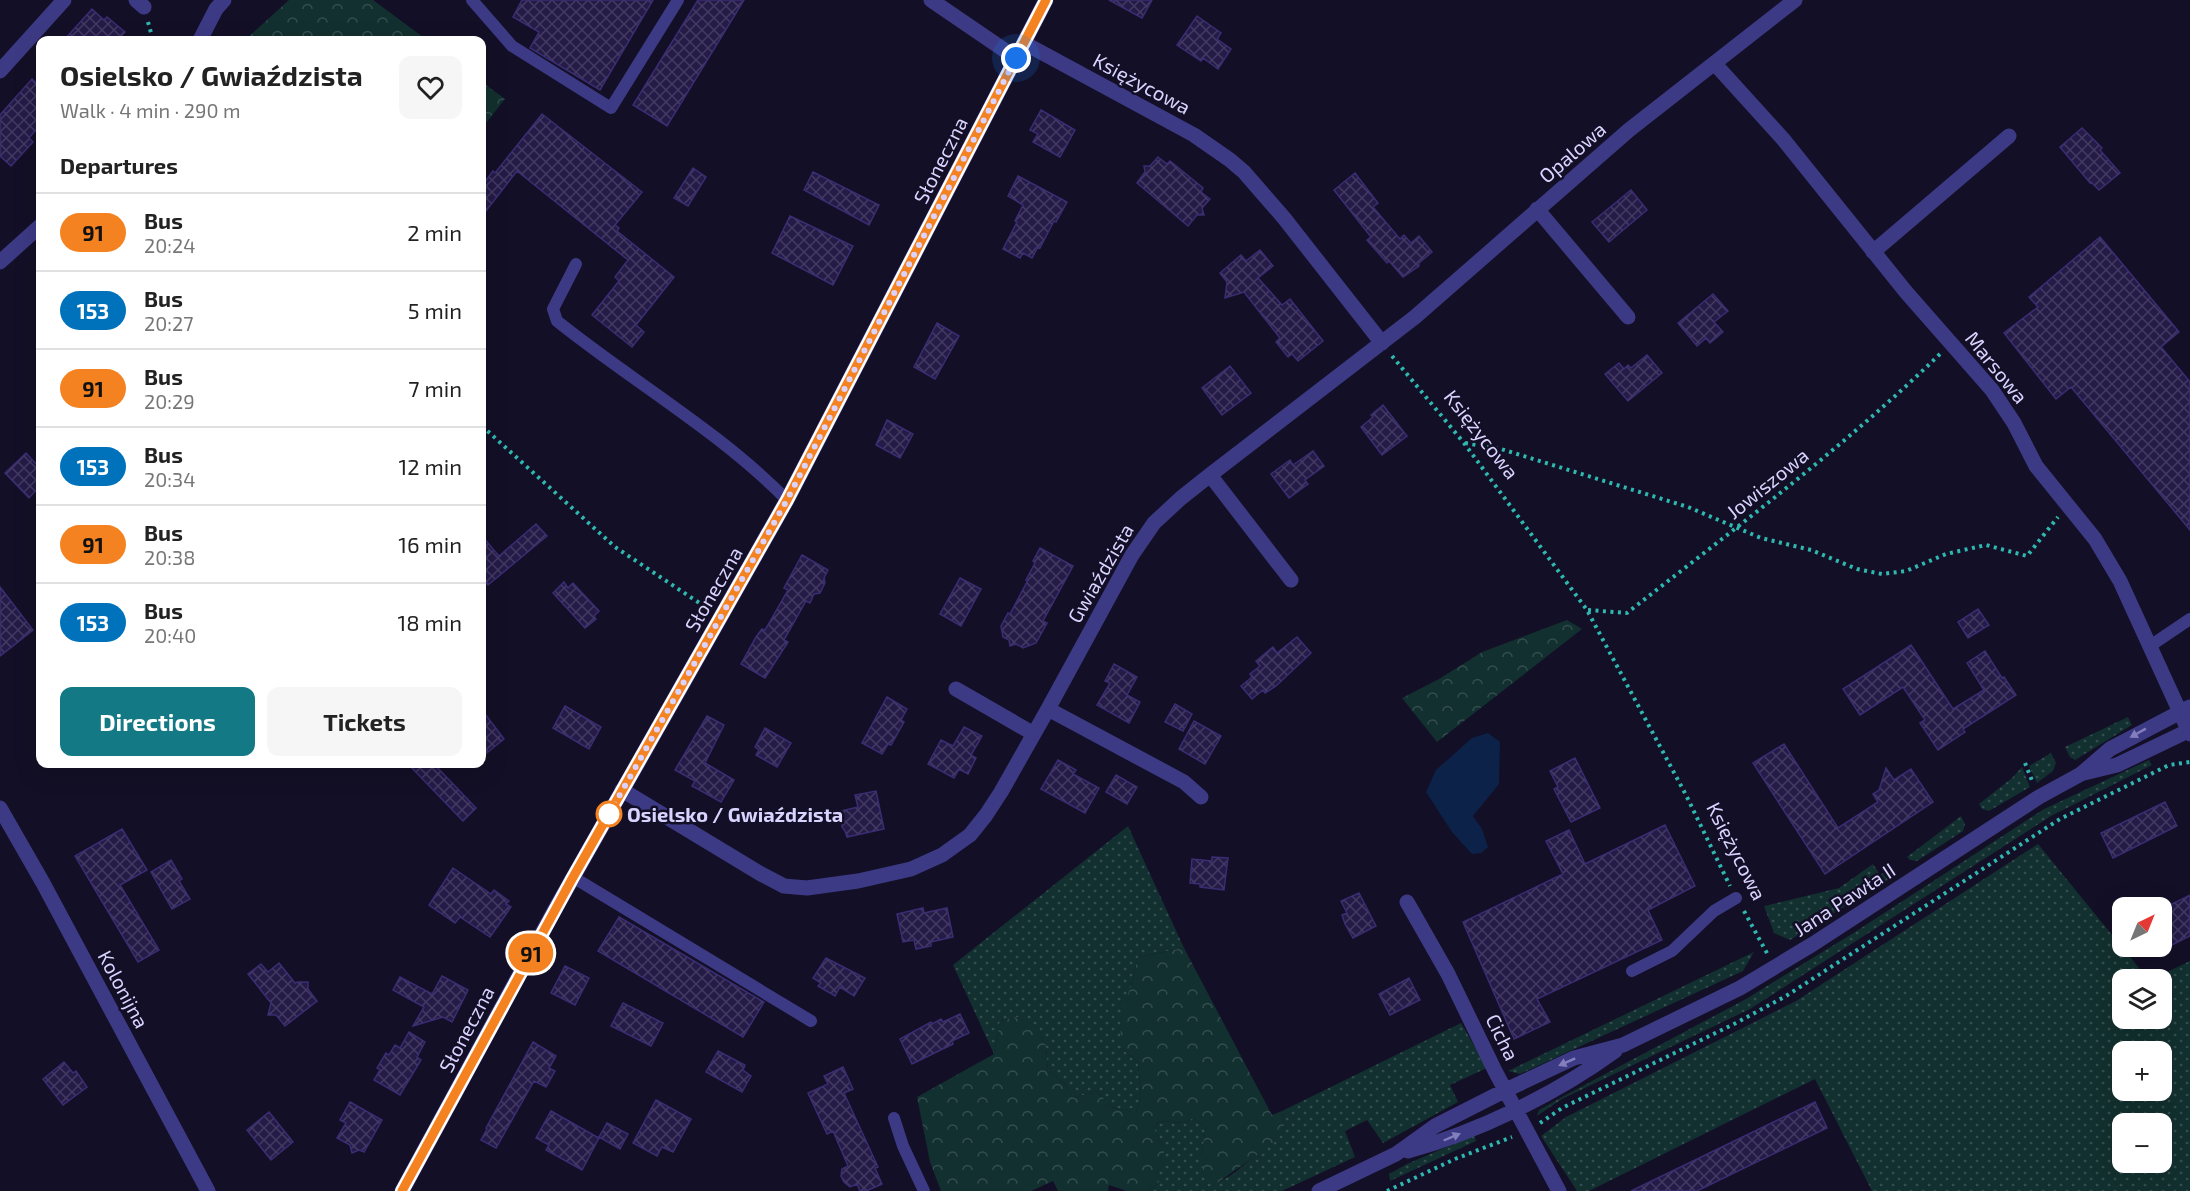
<!DOCTYPE html>
<meta charset="utf-8">
<style>
:root{--surface:#fff;--page:#f6f6f6;--text:#222;--muted:#767676;--line:#e0e0e0;--accent:#137a85}
body{margin:0;font-family:"Exo 2",sans-serif;background:var(--page);color:var(--text);height:100vh;display:flex;flex-direction:column;font-size:22px;white-space:nowrap}
*{box-sizing:border-box;margin:0}
p{font-size:20px;color:var(--muted)}
.icon{flex:none;width:33px;height:33px;fill:none;stroke:currentColor;stroke-width:2;stroke-linecap:round;stroke-linejoin:round}
.map{position:relative;flex:1;overflow:hidden}
.sheet{position:absolute;left:36px;top:36px;width:450px;height:732px;display:flex;flex-direction:column;background:var(--surface);border-radius:12px;box-shadow:0 6px 24px #0002}
.sheet>*{flex:none}
.badge{padding:0 12px;border-radius:20px;font-size:21px;line-height:39px}
.needle{width:39px;rotate:43deg}
.controls{position:absolute;left:2112px;top:897px;display:grid;gap:12px}
.controls a{display:grid;place-items:center;width:60px;height:60px;border-radius:12px;background:var(--surface);box-shadow:0 6px 24px #0002;font-size:30px}
.you{position:absolute;width:30px;height:30px;margin:-15px;border:4px solid #fff;border-radius:50%;background:#1a73e8;box-shadow:0 0 0 9px #1a73e833}
.map>.badge{position:absolute;translate:-50% -50%;box-shadow:0 0 0 3px #fff}
h2{padding:0 24px;font-size:22px;line-height:54px}
.round{display:grid;place-items:center;flex:none;width:63px;height:63px;border-radius:12px;background:var(--page)}
.headline{display:flex;align-items:center;justify-content:space-between;height:102px;padding:0 24px}
h1{font-size:28px;font-weight:700;line-height:45px}
.button{display:flex;gap:12px;margin-top:auto;padding:12px 24px}
.button a{flex:1;height:69px;border-radius:12px;background:var(--accent);color:#fff;font-size:24px;font-weight:700;line-height:69px;text-align:center}
.button a+a{background:var(--page);color:var(--text)}
ul{padding:0;list-style:none}
li{display:flex;align-items:center;gap:18px;height:78px;padding:0 24px;border-top:2px solid var(--line)}
li div{flex:1}
li b{display:block;font-size:22px}
li em{font-style:normal}
li .badge{min-width:66px;font-weight:700;text-align:center}
.map>svg:first-child{display:block}
</style>
<div class="map">
<svg width="2190" height="1191" viewBox="0 0 2190 1191">
<defs>
<pattern id="grass-dots" width="8" height="8" patternUnits="userSpaceOnUse" patternTransform="scale(1.5)"><rect width="8" height="8" fill="#12302f"/><path d="M2 2h.1M6 6h.1" fill="none" stroke="#344d4e" stroke-width="1.8" stroke-linecap="round"/></pattern>
<pattern id="forest-crowns" width="20" height="18" patternUnits="userSpaceOnUse" patternTransform="scale(1.5)"><rect width="20" height="18" fill="#12302f"/><path d="M2 6a3 3 0 1 1 6 0M12 15a3 3 0 1 1 6 0" fill="none" stroke="#344d4e"/></pattern>
<pattern id="building-cross-hatch" width="8" height="8" patternUnits="userSpaceOnUse" patternTransform="scale(1.5)"><rect width="8" height="8" fill="#241b47"/><path d="M0 0l8 8M0 8l8-8" fill="none" stroke="#433b63"/></pattern>
</defs>
<rect width="100%" height="100%" fill="#130f26"/>
<path fill="url(#grass-dots)" fill-rule="evenodd" d="M 2128,717 L 2132,725 L 2075,760 L 2070,757 L 2065,747 Z
M 2051,753 L 2056,763 L 2053,771 L 2037,783 L 2029,766 Z
M 2149,760 L 2152,765 L 2051,816 L 1750,1009 L 1562,1099 L 1537,1116 L 1539,1110 L 1562,1097 L 1746,999 L 1855,932 L 2044,809 Z
M 2022,767 L 2030,787 L 1989,811 L 1982,809 L 1979,804 L 2012,778 Z
M 1961,816 L 1965,824 L 1963,831 L 1917,861 L 1910,860 L 1907,857 Z
M 1128,826 L 1184,948 L 1138,957 L 1131,986 L 1121,1048 L 1138,1062 L 1141,1096 L 1136,1113 L 1111,1107 L 1097,1091 L 1074,1098 L 1065,1084 L 1048,1071 L 1046,1046 L 1038,1027 L 1017,1017 L 1000,1021 L 994,1054 L 953,965 Z
M 2038,844 L 2148,979 L 2122,980 L 2122,1018 L 2162,1018 L 2162,980 L 2152,979 L 2190,961 L 2190,1191 L 1872,1191 L 1815,1079 L 1589,1191 L 1577,1191 L 1541,1136 L 1566,1117 L 1796,1001 ZM 2122,1052 L 2162,1052 L 2162,1090 L 2122,1090 ZM 2122,1124 L 2162,1124 L 2162,1162 L 2122,1162 Z
M 1873,864 L 1880,875 L 1892,866 L 1891,878 L 1790,940 L 1774,933 L 1764,906 L 1839,888 Z
M 1754,952 L 1743,971 L 1520,1074 L 1508,1071 Z
M 1461,1023 L 1487,1068 L 1450,1085 L 1458,1102 L 1383,1143 L 1367,1120 L 1345,1131 L 1355,1157 L 1282,1191 L 1149,1191 L 1159,1182 L 1156,1171 L 1164,1147 L 1154,1129 L 1159,1121 L 1184,1123 L 1193,1118 L 1206,1127 L 1201,1155 L 1217,1183 L 1233,1174 L 1285,1131 L 1282,1111 Z
M 1474,1135 L 1476,1141 L 1390,1181 L 1389,1174 L 1407,1164 Z"/>
<path fill="url(#forest-crowns)" d="M 289,0 L 373,0 L 427,40 L 245,40 Z
M 482,82 L 505,99 L 482,128 Z
M 1567,620 L 1582,629 L 1437,742 L 1402,698 L 1439,679 L 1482,652 Z
M 1184,948 L 1272,1115 L 1282,1111 L 1285,1131 L 1274,1143 L 1217,1183 L 1204,1176 L 1201,1155 L 1206,1127 L 1193,1118 L 1184,1123 L 1159,1121 L 1154,1129 L 1164,1147 L 1164,1162 L 1156,1171 L 1159,1182 L 1149,1191 L 1127,1191 L 1109,1185 L 1108,1191 L 1058,1191 L 1053,1181 L 1031,1191 L 941,1191 L 930,1162 L 917,1097 L 994,1054 L 1000,1021 L 1017,1017 L 1038,1026 L 1046,1046 L 1048,1071 L 1065,1084 L 1074,1098 L 1097,1091 L 1111,1107 L 1136,1113 L 1141,1096 L 1138,1062 L 1121,1048 L 1120,1014 L 1131,986 L 1138,957 Z"/>
<path fill="#0c2248" d="M 1488,733 L 1500,742 L 1499,784 L 1473,816 L 1482,829 L 1488,847 L 1481,853 L 1472,854 L 1452,832 L 1426,792 L 1436,770 L 1472,738 Z"/>
<path fill="url(#building-cross-hatch)" stroke="#3b2d73" stroke-width="1.5" d="M 522,0 L 653,0 L 600,90 L 530,48 L 539,32 L 513,17 Z
M 698,0 L 744,0 L 667,126 L 633,105 Z
M 1109,0 L 1152,0 L 1142,18 Z
M 92,9 L 104,20 L 107,17 L 125,32 L 117,40 L 64,40 Z
M 1197,16 L 1221,33 L 1217,39 L 1231,49 L 1218,69 L 1203,58 L 1201,61 L 1177,45 Z
M 32,79 L 40,86 L 40,125 L 29,138 L 33,142 L 11,166 L 0,156 L 0,115 Z
M 1041,110 L 1075,130 L 1060,157 L 1033,142 L 1038,134 L 1030,130 Z
M 542,114 L 642,192 L 615,225 L 619,228 L 617,231 L 674,277 L 636,325 L 644,332 L 632,347 L 592,315 L 619,281 L 615,277 L 628,260 L 517,171 L 482,216 L 482,186 L 493,171 L 495,173 Z
M 2082,128 L 2102,148 L 2100,150 L 2120,173 L 2099,190 L 2091,182 L 2090,183 L 2060,147 Z
M 1158,157 L 1167,164 L 1170,161 L 1203,188 L 1201,192 L 1210,199 L 1202,208 L 1204,215 L 1197,215 L 1188,226 L 1137,183 L 1145,172 L 1144,166 L 1150,166 Z
M 693,168 L 706,177 L 688,206 L 674,198 Z
M 813,172 L 879,205 L 869,225 L 804,190 Z
M 1355,173 L 1378,203 L 1373,207 L 1400,239 L 1404,235 L 1411,243 L 1419,236 L 1432,252 L 1419,263 L 1419,266 L 1403,277 L 1389,261 L 1387,263 L 1367,240 L 1371,237 L 1334,190 Z
M 1018,176 L 1067,202 L 1056,222 L 1054,221 L 1040,248 L 1038,247 L 1032,258 L 1023,253 L 1020,258 L 1003,249 L 1017,222 L 1015,221 L 1023,205 L 1008,196 Z
M 1631,190 L 1647,210 L 1609,242 L 1592,222 Z
M 790,216 L 853,246 L 833,285 L 772,253 Z
M 2100,237 L 2179,332 L 2161,347 L 2190,382 L 2190,530 L 2071,387 L 2056,399 L 2004,333 L 2038,307 L 2029,297 Z
M 1260,250 L 1273,266 L 1258,278 L 1282,305 L 1290,299 L 1323,341 L 1298,361 L 1292,354 L 1288,357 L 1276,342 L 1280,338 L 1244,292 L 1225,298 L 1227,282 L 1220,273 L 1241,255 L 1246,261 Z
M 1713,294 L 1728,311 L 1714,322 L 1723,332 L 1710,343 L 1706,338 L 1697,346 L 1678,323 Z
M 937,323 L 959,336 L 935,379 L 914,367 Z
M 1647,355 L 1662,373 L 1628,401 L 1605,374 L 1619,363 L 1624,369 L 1628,365 L 1631,368 Z
M 1230,366 L 1251,393 L 1222,415 L 1202,388 Z
M 1383,405 L 1407,436 L 1382,455 L 1361,427 L 1373,417 L 1371,415 Z
M 887,420 L 913,434 L 900,458 L 876,445 Z
M 1313,451 L 1324,466 L 1305,480 L 1308,484 L 1289,498 L 1271,474 L 1290,460 L 1293,465 Z
M 26,453 L 40,468 L 40,486 L 29,498 L 5,473 Z
M 536,524 L 547,536 L 488,585 L 482,577 L 482,536 L 499,556 Z
M 1040,548 L 1073,566 L 1043,621 L 1047,623 L 1036,643 L 1023,648 L 1016,644 L 1010,646 L 1009,640 L 1003,637 L 1001,626 L 1008,613 L 1010,614 L 1028,580 L 1026,580 L 1035,563 L 1033,561 Z
M 802,555 L 828,570 L 824,578 L 825,583 L 820,593 L 814,594 L 810,603 L 806,601 L 784,640 L 788,642 L 765,678 L 741,664 L 756,637 L 762,629 L 765,630 L 788,590 L 784,588 Z
M 960,578 L 981,589 L 961,626 L 940,614 Z
M 564,582 L 568,588 L 573,583 L 599,611 L 594,616 L 596,619 L 585,628 L 553,593 Z
M 0,587 L 33,630 L 0,656 Z
M 1978,609 L 1989,625 L 1968,638 L 1958,622 Z
M 1297,637 L 1311,653 L 1276,686 L 1265,693 L 1263,690 L 1252,699 L 1241,686 L 1252,677 L 1250,674 L 1260,666 L 1256,661 L 1273,647 L 1277,653 Z
M 1911,645 L 1953,709 L 1984,690 L 1967,663 L 1985,651 L 2002,678 L 2004,677 L 2016,695 L 1963,729 L 1965,732 L 1938,750 L 1920,723 L 1925,720 L 1903,687 L 1860,715 L 1843,689 Z
M 1114,664 L 1137,677 L 1127,695 L 1140,702 L 1129,723 L 1097,705 L 1110,683 L 1105,681 Z
M 887,697 L 907,709 L 901,720 L 904,722 L 891,745 L 888,744 L 882,754 L 862,743 Z
M 1175,704 L 1192,714 L 1183,731 L 1165,722 Z
M 565,706 L 601,727 L 589,749 L 553,728 Z
M 482,710 L 504,739 L 482,757 Z
M 707,716 L 724,725 L 705,763 L 734,780 L 721,802 L 692,786 L 695,781 L 675,770 Z
M 1194,721 L 1221,736 L 1205,764 L 1179,749 Z
M 964,727 L 982,736 L 971,755 L 976,758 L 968,774 L 959,769 L 954,778 L 928,764 L 941,740 L 953,746 Z
M 765,728 L 791,743 L 777,767 L 756,755 L 759,750 L 755,747 Z
M 1784,744 L 1838,828 L 1878,802 L 1873,794 L 1879,790 L 1886,768 L 1894,780 L 1911,769 L 1933,802 L 1825,874 L 1753,763 Z
M 1575,758 L 1600,808 L 1571,822 L 1554,789 L 1558,787 L 1550,771 Z
M 1058,760 L 1076,770 L 1073,774 L 1099,788 L 1085,813 L 1041,789 Z
M 408,764 L 434,764 L 476,808 L 463,821 Z
M 1116,775 L 1137,787 L 1127,804 L 1106,792 Z
M 876,791 L 884,829 L 847,837 L 845,831 L 842,827 L 841,811 L 858,807 L 855,795 Z
M 2165,802 L 2177,826 L 2113,858 L 2101,833 Z
M 1665,825 L 1695,886 L 1648,910 L 1662,940 L 1537,999 L 1550,1022 L 1514,1039 L 1463,922 L 1563,874 L 1546,841 L 1569,830 L 1585,864 Z
M 122,829 L 147,870 L 120,885 L 159,950 L 138,962 L 75,856 Z
M 1212,857 L 1228,858 L 1224,890 L 1200,887 L 1200,884 L 1190,883 L 1192,859 L 1212,861 Z
M 171,860 L 182,879 L 179,881 L 190,899 L 172,909 L 151,872 Z
M 453,868 L 491,894 L 494,890 L 509,901 L 506,904 L 511,907 L 490,937 L 460,917 L 455,923 L 429,905 Z
M 1359,893 L 1376,926 L 1353,938 L 1345,924 L 1342,915 L 1347,913 L 1341,901 Z
M 2190,895 L 2190,936 L 2168,947 L 2162,933 L 2162,909 Z
M 923,908 L 924,913 L 947,908 L 953,937 L 931,942 L 931,946 L 916,949 L 914,940 L 903,942 L 897,914 Z
M 619,917 L 764,1002 L 743,1037 L 598,951 Z
M 826,958 L 865,978 L 854,996 L 840,987 L 835,996 L 818,986 L 821,983 L 813,978 Z
M 279,963 L 295,983 L 298,982 L 308,982 L 308,989 L 317,1001 L 285,1026 L 276,1015 L 268,1015 L 271,1003 L 248,974 L 261,964 L 268,972 Z
M 565,966 L 589,978 L 575,1005 L 551,993 Z
M 442,976 L 468,990 L 452,1022 L 443,1017 L 413,1026 L 424,1007 L 393,990 L 400,977 L 432,994 Z
M 1409,978 L 1420,1000 L 1390,1015 L 1379,994 Z
M 623,1003 L 663,1023 L 651,1046 L 611,1026 Z
M 960,1014 L 969,1033 L 952,1041 L 953,1044 L 912,1064 L 900,1039 L 931,1022 L 932,1024 L 941,1019 L 943,1022 Z
M 409,1032 L 425,1042 L 417,1057 L 421,1060 L 400,1095 L 374,1080 L 380,1070 L 377,1068 L 386,1053 L 389,1055 L 395,1045 L 400,1048 Z
M 533,1042 L 556,1056 L 549,1068 L 555,1071 L 546,1087 L 534,1081 L 496,1148 L 481,1140 L 487,1129 L 486,1128 Z
M 718,1051 L 745,1065 L 743,1070 L 751,1076 L 742,1092 L 706,1072 Z
M 64,1062 L 73,1073 L 76,1071 L 87,1087 L 63,1105 L 43,1079 Z
M 843,1067 L 853,1089 L 844,1093 L 878,1167 L 875,1168 L 882,1184 L 866,1191 L 860,1191 L 857,1184 L 850,1187 L 844,1182 L 841,1176 L 842,1169 L 848,1166 L 833,1131 L 827,1134 L 808,1093 L 828,1084 L 824,1076 Z
M 656,1100 L 691,1119 L 673,1152 L 662,1147 L 657,1156 L 633,1143 Z
M 350,1102 L 382,1120 L 364,1152 L 359,1150 L 352,1153 L 350,1145 L 337,1138 L 346,1123 L 340,1120 Z
M 1815,1102 L 1827,1128 L 1697,1191 L 1631,1191 Z
M 551,1111 L 599,1138 L 582,1170 L 546,1150 L 549,1145 L 536,1138 Z
M 269,1112 L 293,1142 L 271,1160 L 247,1130 Z
M 607,1123 L 628,1134 L 620,1149 L 599,1137 Z"/>
<g fill="none" stroke-linecap="round" stroke-linejoin="round">
<path stroke="#2fb8b0" stroke-width="4" stroke-dasharray="3 4.5" stroke-linecap="butt" d="M 148,22 L 153,40
M 1392,356 L 1464,443 L 1587,610 L 1686,795 L 1730,886
M 482,426 L 615,547 L 707,608
M 1465,443 L 1501,449 L 1688,507 L 1761,538 L 1811,550 L 1857,569 L 1882,574 L 1906,571 L 1946,554 L 1986,545 L 2027,556 L 2058,517
M 1588,610 L 1627,613 C 1733,530 1843,448 1940,354
M 2025,763 L 2033,783
M 1744,911 L 1768,955
M 1540,1123 L 1562,1108 L 1736,1023 L 1786,996 L 2060,819 L 2169,765 L 2190,762
M 1387,1191 L 1455,1159 L 1512,1137"/>
<path stroke="#3d3a85" stroke-width="12" d="M 472,0 L 512,46 L 611,108 L 678,0
M 576,264 L 553,309 L 557,321 C 633,382 719,431 787,500
M 2150,646 L 2190,619
M 572,879 L 581,882 L 811,1021
M 1632,971 L 1672,951 L 1714,911 L 1736,898
M 894,1118 L 903,1146 L 924,1191"/>
<path stroke="#3d3a85" stroke-width="15" d="M 136,0 L 144,7
M 931,0 L 1016,58
M 200,40 L 216,9 L 224,0
M 1024,43 L 1194,135 L 1230,160 L 1244,172 L 1284,218 L 1382,343
M 1715,64 L 1783,139 L 1906,292 L 1992,390 L 2014,423 L 2036,466 L 2095,539 L 2120,581 L 2190,734
M 0,71 L 64,0
M 1537,209 L 1628,317
M 1873,252 L 2009,136
M 0,262 L 40,226
M 1210,475 L 1291,580
M 956,689 L 1034,734
M 1048,709 L 1184,782 L 1201,797
M 2084,773 L 2117,765 L 2190,730
M 622,790 L 761,874 L 784,886 L 807,888 L 858,881 L 911,869 L 942,855 L 970,835 L 986,815 L 1001,792 L 1048,709 L 1132,555 L 1154,523 L 1181,498 L 1210,475 L 1415,317 L 1629,130 L 1795,0
M 1407,902 L 1448,974 L 1495,1071 L 1559,1191
M 1408,1151 C 1478,1132 1556,1094 1615,1051
M 1319,1191 L 1396,1154 L 1435,1126 L 1506,1090 L 1574,1058 L 1623,1045 L 1740,988 L 1813,944 L 2039,797 L 2081,774 L 2110,749 L 2190,707"/>
<path stroke="#3d3a85" stroke-width="15" d="M 0,808 L 43,883 L 208,1191
M 402,1191 L 554,911 L 787,500 L 1046,0"/>
</g>
<defs><path id="oneway-solid" d="M-6-.8H1V-3.2L6.5 0L1 3.2V.8H-6Z" transform="scale(1.5)"/></defs>
<g fill="#837fbc">
<use href="#oneway-solid" transform="translate(2138 733) rotate(151)"/>
<use href="#oneway-solid" transform="translate(1567 1062) rotate(156)"/>
<use href="#oneway-solid" transform="translate(1452 1137) rotate(-23)"/>
</g>
<g fill="none" stroke-linecap="round" stroke-linejoin="round">
<defs>
<path id="line" d="M 402,1191 L 572,879 L 787,500 L 1046,0"/>
</defs>
<use href="#line" stroke="#fff" stroke-width="14"/>
<use href="#line" stroke="#f58220" stroke-width="9"/>
<path stroke="#d9d4ff" stroke-width="6" stroke-dasharray="0 10.8" d="M 609,814 L 787,500 L 1016,58"/>
</g>
<circle fill="#fff" stroke="#f58220" stroke-width="3" cx="609" cy="814" r="12"/>
<g text-anchor="middle" dominant-baseline="central" stroke-width="5" stroke-linejoin="round" paint-order="stroke">
<g font-size="20" fill="#d9d4ff" stroke="#130f26">
<text transform="translate(1142 83) rotate(28)">Księżycowa</text>
<text transform="translate(1572 152) rotate(-41)">Opalowa</text>
<text transform="translate(940 160) rotate(-63)">Słoneczna</text>
<text transform="translate(1997 367) rotate(51)">Marsowa</text>
<text transform="translate(1482 434) rotate(52)">Księżycowa</text>
<text transform="translate(1767 483) rotate(-39)">Jowiszowa</text>
<text transform="translate(1100 573) rotate(-60)">Gwiaździsta</text>
<text transform="translate(713 589) rotate(-60)">Słoneczna</text>
<text transform="translate(1737 851) rotate(63)">Księżycowa</text>
<text transform="translate(1844 899) rotate(-33)">Jana Pawła II</text>
<text transform="translate(124 989) rotate(62)">Kolonijna</text>
<text transform="translate(466 1029) rotate(-62)">Słoneczna</text>
<text transform="translate(1503 1037) rotate(64)">Cicha</text>
</g>
<g font-size="20" font-weight="bold" fill="#d9d4ff" stroke="#130f26" text-anchor="start">
<text x="627" y="814">Osielsko / Gwiaździsta</text>
</g>
</g>
</svg>
<div class="controls">
<a><svg class="needle" viewBox="-14 -14 28 28"><path d="M0-13l5 13h-10z" fill="#e53935"/><path d="M0 13l5-13h-10z" fill="#767676"/></svg></a>
<a><svg class="icon" aria-label="layers" viewBox="0 0 24 24"><path d="M12 4l9 5-9 5-9-5zM3 14l9 5 9-5"/></svg></a>
<a>+</a>
<a>−</a>
</div>
<div class="you" style="left:1016px;top:58px"></div>
<b class="badge" style="left:531px;top:953px;background:#f58220;color:#111">91</b>
<section class="sheet">
<div class="headline"><div><h1>Osielsko / Gwiaździsta</h1><p>Walk · 4 min · 290 m</p></div><a class="round"><svg class="icon" aria-label="heart" viewBox="0 0 24 24"><path d="M12 20l-8-8c-3-5 5-10 8-4 3-6 11-1 8 4z"/></svg></a></div>
<h2>Departures</h2>
<ul>
<li><span class="badge" style="background:#f58220;color:#111">91</span><div><b>Bus</b><p>20:24</p></div><em>2 min</em></li>
<li><span class="badge" style="background:#0072bc;color:#fff">153</span><div><b>Bus</b><p>20:27</p></div><em>5 min</em></li>
<li><span class="badge" style="background:#f58220;color:#111">91</span><div><b>Bus</b><p>20:29</p></div><em>7 min</em></li>
<li><span class="badge" style="background:#0072bc;color:#fff">153</span><div><b>Bus</b><p>20:34</p></div><em>12 min</em></li>
<li><span class="badge" style="background:#f58220;color:#111">91</span><div><b>Bus</b><p>20:38</p></div><em>16 min</em></li>
<li><span class="badge" style="background:#0072bc;color:#fff">153</span><div><b>Bus</b><p>20:40</p></div><em>18 min</em></li>
</ul>
<div class="button"><a>Directions</a><a>Tickets</a></div>
</section>
</div>
